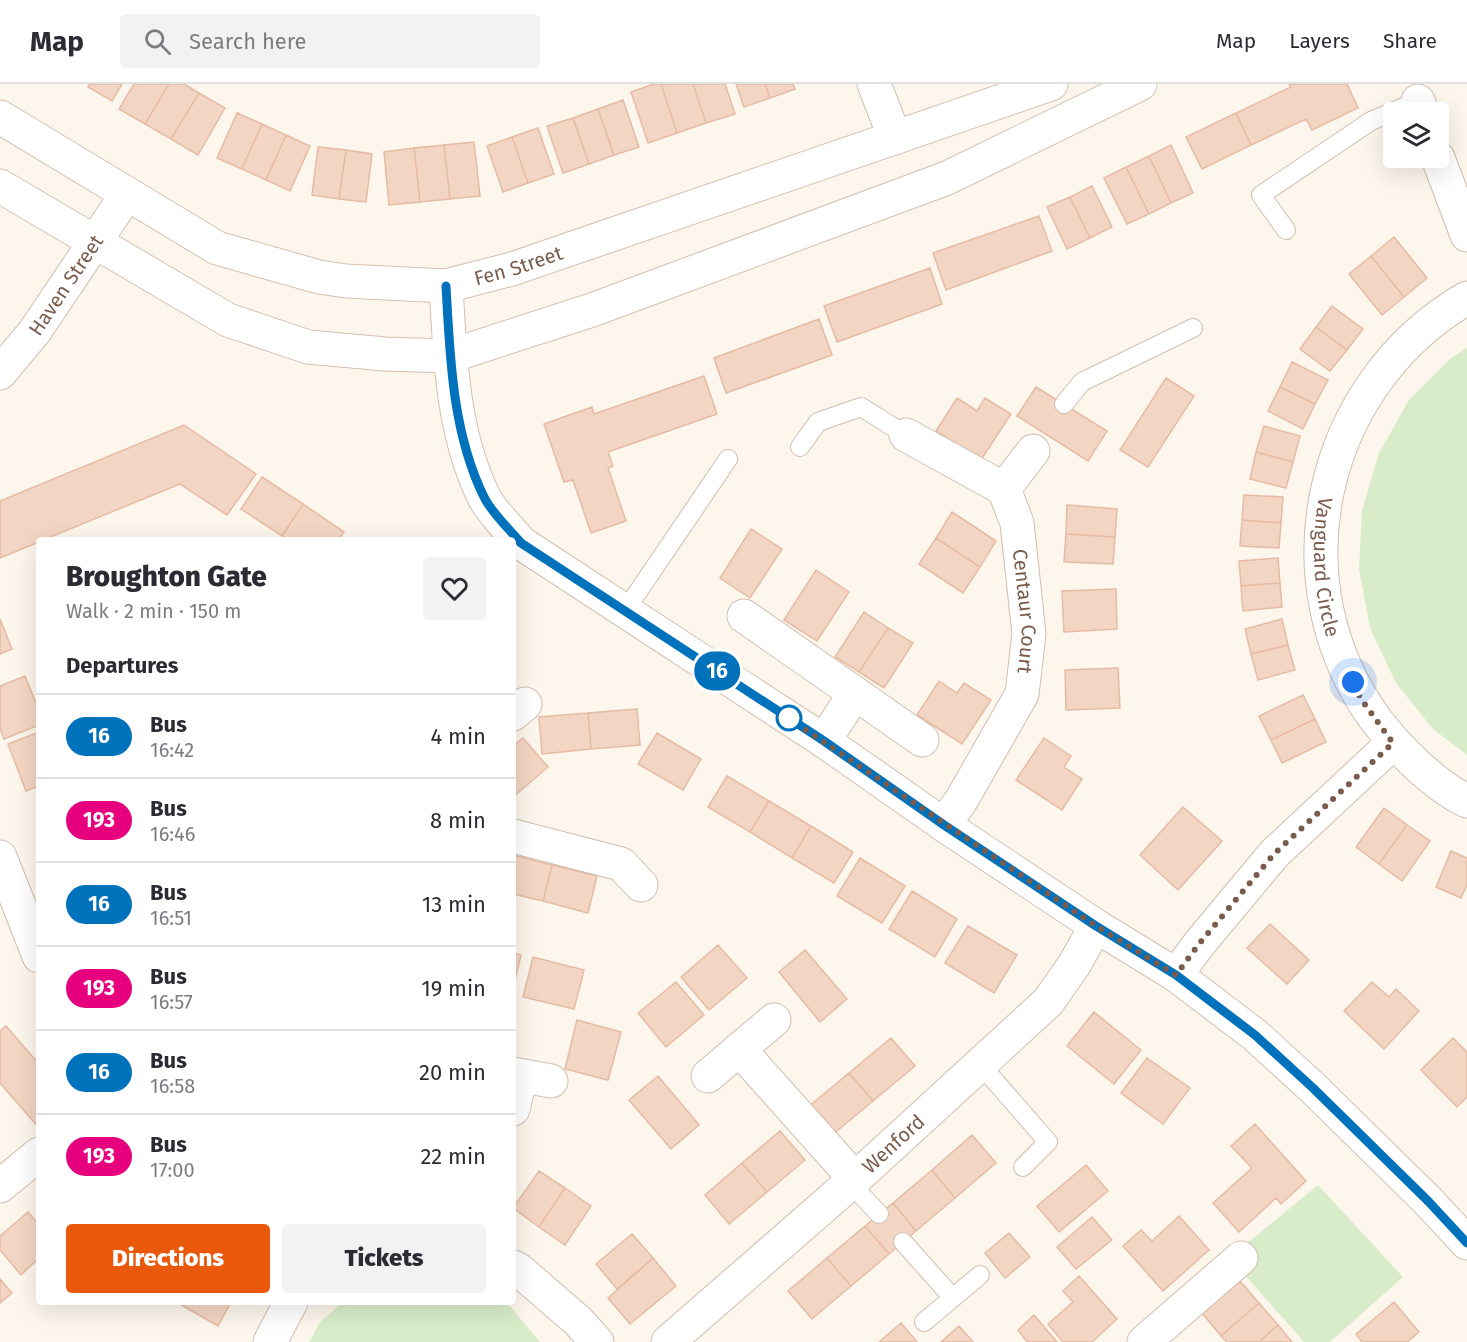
<!DOCTYPE html>
<meta charset="utf-8">
<style>
:root{--surface:#fff;--page:#f2f2f3;--text:#2b2b33;--muted:#7c7c81;--line:#e1e1e2;--accent:#ea580c}
body{margin:0;font-family:"Fira Sans",sans-serif;background:var(--page);color:var(--text);height:100vh;display:flex;flex-direction:column;font-size:22px;white-space:nowrap}
*{box-sizing:border-box;margin:0}
p{font-size:20px;color:var(--muted)}
.icon{flex:none;width:33px;height:33px;fill:none;stroke:currentColor;stroke-width:2;stroke-linecap:round;stroke-linejoin:round}
.map{position:relative;flex:1;overflow:hidden}
.panel{position:absolute;left:36px;top:453px;width:480px;height:768px;display:flex;flex-direction:column;background:var(--surface);border-radius:6px;box-shadow:0 6px 24px #0002}
.panel>*{flex:none}
.badge{padding:0 12px;border-radius:20px;font-size:21px;line-height:39px}
.tools{position:absolute;left:1383px;top:18px;display:grid;gap:12px}
.tools a{display:grid;place-items:center;width:66px;height:66px;border-radius:6px;background:var(--surface);box-shadow:0 6px 24px #0002;font-size:30px}
.you{position:absolute;width:30px;height:30px;margin:-15px;border:4px solid #fff;border-radius:50%;background:#1a73e8;box-shadow:0 0 0 9px #1a73e833}
.map>.badge{position:absolute;translate:-50% -50%;box-shadow:0 0 0 3px #fff}
h2{padding:0 30px;font-size:22px;line-height:54px}
.round{display:grid;place-items:center;flex:none;width:63px;height:63px;border-radius:6px;background:var(--page)}
.summary{display:flex;align-items:center;justify-content:space-between;height:102px;padding:0 30px}
h1{font-size:28px;font-weight:800;line-height:45px}
.cta{display:flex;gap:12px;margin-top:auto;padding:12px 30px}
.cta a{flex:1;height:69px;border-radius:6px;background:var(--accent);color:#fff;font-size:24px;font-weight:800;line-height:69px;text-align:center}
.cta a+a{background:var(--page);color:var(--text)}
ul{padding:0;list-style:none}
li{display:flex;align-items:center;gap:18px;height:84px;padding:0 30px;border-top:2px solid var(--line)}
li div{flex:1}
li b{display:block;font-size:22px}
li em{font-style:normal}
li .badge{min-width:66px;font-weight:700;text-align:center}
header{display:flex;align-items:center;gap:36px;box-sizing:border-box;height:84px;padding:0 30px;background:var(--surface);border-bottom:2px solid var(--line)}
header strong{font-size:28px}
nav{display:flex;gap:33px;margin-inline-start:auto;font-size:21px}
.search{width:420px;height:54px;background:var(--page);display:flex;align-items:center;gap:15px;box-sizing:border-box;padding:0 21px;border-radius:6px;color:var(--muted);font-size:22px}
.map>svg:first-child{display:block}
</style>
<header>
<strong>Map</strong>
<div class="search"><svg class="icon" aria-label="search" viewBox="0 0 24 24"><circle cx="10" cy="10" r="6"/><path d="M15 15l6 6"/></svg>Search here</div>
<nav><a>Map</a><a>Layers</a><a>Share</a></nav>
</header>
<div class="map">
<svg width="1467" height="1258" viewBox="0 0 1467 1258">
<rect width="100%" height="100%" fill="#fdf6ec"/>
<path fill="#d8ecc9" d="M 1467,264 L 1467,671 L 1433,645 L 1396,599 L 1370,544 L 1359,485 L 1362,426 L 1379,369 L 1409,316 L 1451,274 Z
M 1318,1101 L 1403,1193 L 1330,1258 L 1304,1258 L 1242,1188 L 1245,1161 Z
M 343,1218 L 503,1218 L 509,1221 L 540,1258 L 309,1258 L 320,1238 Z"/>
<path fill="#f3d5c3" stroke="#e6bba3" stroke-width="1.5" d="M 90,0 L 122,0 L 112,17 L 88,3 Z
M 134,0 L 169,0 L 145,40 L 119,25 Z
M 169,0 L 184,0 L 199,9 L 171,55 L 145,40 Z
M 654,0 L 661,0 L 677,49 L 648,59 L 631,8 Z
M 661,0 L 693,0 L 706,39 L 677,49 Z
M 693,0 L 725,0 L 735,30 L 706,39 Z
M 736,0 L 765,0 L 770,14 L 744,23 Z
M 765,0 L 793,0 L 795,5 L 770,14 Z
M 1289,0 L 1347,0 L 1358,24 L 1312,46 L 1306,35 L 1251,61 L 1236,29 L 1291,3 Z
M 199,9 L 225,24 L 198,71 L 171,55 Z
M 623,16 L 639,63 L 614,71 L 598,25 Z
M 598,25 L 614,71 L 589,80 L 573,34 Z
M 237,29 L 262,40 L 242,85 L 217,74 Z
M 1236,29 L 1251,61 L 1202,85 L 1186,53 Z
M 573,34 L 589,80 L 563,89 L 547,42 Z
M 262,40 L 286,51 L 266,96 L 242,85 Z
M 538,44 L 554,90 L 528,99 L 512,53 Z
M 286,51 L 310,62 L 290,107 L 266,96 Z
M 512,53 L 528,99 L 503,108 L 487,62 Z
M 474,58 L 480,112 L 450,115 L 444,61 Z
M 444,61 L 450,115 L 420,118 L 414,64 Z
M 1171,61 L 1193,109 L 1171,119 L 1149,72 Z
M 318,63 L 346,66 L 339,115 L 312,111 Z
M 414,64 L 420,118 L 389,121 L 384,68 Z
M 346,66 L 372,70 L 366,118 L 339,115 Z
M 1149,72 L 1171,119 L 1149,130 L 1126,83 Z
M 1126,83 L 1149,130 L 1127,140 L 1104,94 Z
M 1092,102 L 1112,143 L 1090,154 L 1070,113 Z
M 1070,113 L 1090,154 L 1067,165 L 1047,123 Z
M 1039,132 L 1052,167 L 946,206 L 933,169 Z
M 1394,153 L 1427,194 L 1404,213 L 1371,172 Z
M 1371,172 L 1404,213 L 1382,231 L 1349,190 Z
M 930,184 L 942,220 L 837,258 L 824,222 Z
M 1332,222 L 1363,245 L 1347,266 L 1316,243 Z
M 819,235 L 832,271 L 726,309 L 714,274 Z
M 1316,243 L 1347,266 L 1330,287 L 1300,265 Z
M 1292,278 L 1328,296 L 1315,320 L 1280,303 Z
M 704,292 L 717,330 L 608,368 L 613,382 L 608,384 L 626,437 L 591,449 L 573,396 L 564,398 L 544,340 L 592,323 L 594,330 Z
M 1166,294 L 1194,312 L 1148,383 L 1120,366 Z
M 1036,303 L 1107,347 L 1088,377 L 1017,332 Z
M 1280,303 L 1315,320 L 1303,345 L 1268,327 Z
M 957,314 L 977,327 L 985,314 L 1011,330 L 981,376 L 936,347 Z
M 184,341 L 256,390 L 227,431 L 180,400 L 43,456 L 39,456 L 39,458 L 0,474 L 0,417 Z
M 1264,342 L 1300,352 L 1293,378 L 1256,368 Z
M 1256,368 L 1293,378 L 1286,404 L 1250,395 Z
M 262,393 L 303,420 L 282,452 L 241,425 Z
M 1244,411 L 1283,413 L 1281,439 L 1242,436 Z
M 303,420 L 344,448 L 338,456 L 288,456 L 282,452 Z
M 1067,421 L 1117,425 L 1115,453 L 1066,450 Z
M 952,428 L 996,457 L 980,483 L 936,454 Z
M 1242,436 L 1281,439 L 1279,464 L 1240,462 Z
M 751,445 L 782,465 L 750,514 L 720,494 Z
M 1066,450 L 1115,453 L 1113,480 L 1064,478 Z
M 936,454 L 980,483 L 963,509 L 919,480 Z
M 1278,474 L 1280,499 L 1241,502 L 1239,477 Z
M 816,486 L 849,508 L 817,557 L 784,536 Z
M 1280,499 L 1282,523 L 1243,527 L 1241,502 Z
M 1116,505 L 1117,545 L 1064,548 L 1062,507 Z
M 864,528 L 888,544 L 859,588 L 835,573 Z
M 0,535 L 12,565 L 0,570 Z
M 1282,535 L 1288,561 L 1251,570 L 1245,545 Z
M 888,544 L 913,559 L 884,604 L 859,588 Z
M 1288,561 L 1295,586 L 1258,596 L 1251,570 Z
M 1118,584 L 1120,624 L 1066,626 L 1065,586 Z
M 25,592 L 39,626 L 39,641 L 4,655 L 0,644 L 0,602 Z
M 939,597 L 957,609 L 964,599 L 991,616 L 962,660 L 917,631 Z
M 1303,611 L 1315,635 L 1271,656 L 1259,632 Z
M 637,625 L 640,661 L 591,665 L 588,629 Z
M 588,629 L 591,665 L 542,670 L 539,633 Z
M 1315,635 L 1326,658 L 1282,679 L 1271,656 Z
M 39,648 L 39,702 L 26,707 L 8,660 Z
M 657,649 L 701,675 L 683,706 L 638,680 Z
M 523,654 L 548,683 L 513,713 L 513,662 Z
M 1044,654 L 1071,672 L 1064,683 L 1082,695 L 1062,726 L 1016,696 Z
M 727,692 L 769,717 L 750,748 L 708,723 Z
M 769,717 L 811,742 L 792,774 L 750,748 Z
M 1183,723 L 1222,757 L 1178,806 L 1140,771 Z
M 1384,724 L 1407,741 L 1379,780 L 1356,763 Z
M 1407,741 L 1430,757 L 1402,797 L 1379,780 Z
M 811,742 L 853,768 L 834,799 L 792,774 Z
M 1451,767 L 1467,774 L 1467,801 L 1461,814 L 1436,803 Z
M 513,771 L 552,781 L 543,817 L 513,810 Z
M 860,774 L 905,802 L 882,839 L 837,812 Z
M 552,781 L 597,792 L 588,829 L 543,817 Z
M 912,807 L 957,835 L 935,873 L 889,845 Z
M 1270,840 L 1309,876 L 1287,900 L 1247,864 Z
M 968,842 L 1017,871 L 994,909 L 945,879 Z
M 718,861 L 747,894 L 709,926 L 681,893 Z
M 805,866 L 847,915 L 820,938 L 779,888 Z
M 513,869 L 521,871 L 513,905 Z
M 533,873 L 584,886 L 574,925 L 523,913 Z
M 676,898 L 704,931 L 666,963 L 638,929 Z
M 1372,898 L 1389,913 L 1396,905 L 1419,927 L 1384,965 L 1344,927 Z
M 1094,928 L 1141,966 L 1114,1000 L 1067,962 Z
M 577,936 L 621,948 L 608,996 L 565,985 Z
M 6,942 L 39,980 L 39,1044 L 0,999 L 0,947 Z
M 891,954 L 915,982 L 873,1017 L 849,989 Z
M 1453,954 L 1467,968 L 1467,1013 L 1457,1023 L 1421,986 Z
M 1147,974 L 1190,1004 L 1163,1040 L 1121,1009 Z
M 849,989 L 873,1017 L 832,1051 L 808,1023 Z
M 658,992 L 699,1041 L 671,1065 L 629,1016 Z
M 1255,1040 L 1306,1097 L 1281,1120 L 1276,1114 L 1239,1148 L 1213,1119 L 1252,1084 L 1231,1062 Z
M 780,1047 L 805,1076 L 767,1108 L 742,1079 Z
M 972,1051 L 996,1079 L 955,1114 L 932,1086 Z
M 742,1079 L 767,1108 L 729,1140 L 705,1111 Z
M 1086,1081 L 1108,1107 L 1059,1148 L 1037,1122 Z
M 932,1086 L 955,1114 L 916,1147 L 893,1119 Z
M 539,1087 L 565,1104 L 539,1143 L 513,1124 Z
M 565,1104 L 591,1122 L 565,1161 L 539,1143 Z
M 893,1119 L 916,1147 L 889,1170 L 865,1142 Z
M 28,1128 L 39,1141 L 39,1174 L 21,1191 L 0,1166 L 0,1152 Z
M 1179,1132 L 1209,1166 L 1163,1207 L 1123,1162 L 1141,1146 L 1152,1157 Z
M 1092,1133 L 1112,1156 L 1076,1185 L 1057,1163 Z
M 865,1142 L 889,1170 L 851,1202 L 827,1174 Z
M 1009,1149 L 1030,1173 L 1005,1194 L 985,1169 Z
M 632,1150 L 653,1174 L 617,1205 L 596,1180 Z
M 653,1174 L 676,1202 L 630,1240 L 608,1214 Z
M 827,1174 L 851,1202 L 812,1235 L 788,1207 Z
M 1079,1192 L 1117,1235 L 1092,1258 L 1063,1258 L 1048,1240 L 1073,1218 L 1063,1207 Z
M 0,1195 L 12,1209 L 0,1219 Z
M 1240,1197 L 1259,1219 L 1221,1252 L 1202,1229 Z
M 176,1218 L 231,1218 L 218,1242 Z
M 1394,1218 L 1419,1248 L 1407,1258 L 1362,1258 L 1356,1250 Z
M 1259,1219 L 1278,1241 L 1259,1258 L 1227,1258 L 1221,1252 Z
M 1034,1231 L 1057,1258 L 1027,1258 L 1018,1246 Z
M 901,1239 L 917,1258 L 879,1258 Z
M 1278,1241 L 1292,1258 L 1259,1258 Z
M 959,1242 L 973,1258 L 941,1258 Z"/>
<g fill="none" stroke-linecap="round" stroke-linejoin="round">
<defs>
<path id="lane" d="M 1286,146 L 1261,111 L 1371,37 L 1418,17
M 1064,320 L 1082,298 L 1193,244
M 800,363 L 818,338 L 861,323 L 906,351
M 625,527 L 728,375
M 980,980 L 1048,1058 L 1023,1083
M 850,1099 L 879,1130
M 903,1158 L 952,1213
M 924,1238 L 980,1191"/>
<g id="street">
<path d="M 874,0 L 895,54"/>
<path d="M 1418,17 L 1422,28"/>
<path d="M 1438,74 L 1467,151"/>
<path id="s1" d="M 1467,214 C 1319,300 1274,497 1376,636 C 1397,664 1435,702 1467,717"/>
<path id="s2" d="M 0,289 L 35,247 L 127,110"/>
<path id="s3" d="M 906,351 L 1004,405 L 1017,439 L 1029,550 L 1022,610 L 962,715 L 944,741"/>
<path d="M 1004,405 L 1033,367"/>
<path d="M 744,532 L 922,656"/>
<path d="M 513,630 L 525,620"/>
<path d="M 824,657 L 855,609"/>
<path d="M 513,752 L 621,780 L 641,801"/>
<path d="M 0,773 L 39,872"/>
<path d="M 1176,891 L 1199,860 L 1274,770 L 1393,659"/>
<path d="M 739,965 L 855,1095"/>
<path d="M 513,990 L 551,997"/>
<path d="M 708,992 L 774,936"/>
<path d="M 513,1025 L 521,992"/>
<path d="M 0,1102 L 39,1070"/>
<path d="M 513,1183 L 519,1186 L 578,1237 L 597,1258"/>
<path d="M 270,1258 L 291,1218"/>
<path id="s4" d="M 668,1258 L 855,1095 L 1048,918 L 1074,881 L 1096,842"/>
<path d="M 1144,1258 L 1241,1174"/>
</g>
<g id="secondary">
<path id="s5" d="M 0,33 L 217,164 L 319,193 L 346,197 L 446,202 L 512,185 L 1051,0"/>
<path d="M 0,102 L 228,236 L 308,263 L 385,270 L 450,272 L 592,226 L 947,94 L 1140,0"/>
<path d="M 446,202 C 450,272 452,348 484,413 C 491,428 510,445 521,459 L 824,657 L 944,741 L 1096,842 L 1176,891 L 1255,951 L 1313,1004 L 1428,1117 L 1467,1159"/>
</g>
</defs>
<use href="#lane" stroke="#d1beb0" stroke-width="20"/>
<use href="#street" stroke="#d1beb0" stroke-width="35"/>
<use href="#secondary" stroke="#d6c0b0" stroke-width="35"/>
<use href="#lane" stroke="#fff" stroke-width="18"/>
<use href="#street" stroke="#fff" stroke-width="33"/>
<use href="#secondary" stroke="#fff" stroke-width="33"/>
</g>
<g fill="none" stroke-linecap="round" stroke-linejoin="round">
<defs>
<path id="line" d="M 446,202 C 450,272 452,348 484,413 C 491,428 510,446 521,459 L 824,657 L 944,741 L 1096,842 L 1176,891 L 1255,951 L 1313,1004 L 1428,1117 L 1467,1159"/>
</defs>
<use href="#line" stroke="#fff" stroke-width="14"/>
<use href="#line" stroke="#0072bc" stroke-width="9"/>
<path stroke="#7a5c4d" stroke-width="6" stroke-dasharray="0 10.8" d="M 789,634 L 784,631 L 1096,842 L 1176,891 L 1199,860 L 1274,770 L 1393,659 L 1361,615 L 1353,598"/>
</g>
<circle fill="#fff" stroke="#0072bc" stroke-width="3" cx="789" cy="634" r="12"/>
<g text-anchor="middle" dominant-baseline="central" stroke-width="4.5" stroke-linejoin="round" paint-order="stroke">
<g font-size="20" fill="#7a5c4d" stroke="#fffaf3">
<text stroke="none"><textPath href="#s5" startOffset="562">Fen Street</textPath></text>
<text stroke="none"><textPath href="#s2" startOffset="110">Haven Street</textPath></text>
<text stroke="none"><textPath href="#s1" startOffset="322">Vanguard Circle</textPath></text>
<text stroke="none"><textPath href="#s3" startOffset="237">Centaur Court</textPath></text>
<text stroke="none"><textPath href="#s4" startOffset="300">Wenford</textPath></text>
</g>
</g>
</svg>
<div class="tools">
<a><svg class="icon" aria-label="layers" viewBox="0 0 24 24"><path d="M12 4l9 5-9 5-9-5zM3 14l9 5 9-5"/></svg></a>
</div>
<div class="you" style="left:1353px;top:598px"></div>
<b class="badge" style="left:717px;top:587px;background:#0072bc;color:#fff">16</b>
<section class="panel">
<div class="summary"><div><h1>Broughton Gate</h1><p>Walk · 2 min · 150 m</p></div><a class="round"><svg class="icon" aria-label="heart" viewBox="0 0 24 24"><path d="M12 20l-8-8c-3-5 5-10 8-4 3-6 11-1 8 4z"/></svg></a></div>
<h2>Departures</h2>
<ul>
<li><span class="badge" style="background:#0072bc;color:#fff">16</span><div><b>Bus</b><p>16:42</p></div><em>4 min</em></li>
<li><span class="badge" style="background:#e6007e;color:#fff">193</span><div><b>Bus</b><p>16:46</p></div><em>8 min</em></li>
<li><span class="badge" style="background:#0072bc;color:#fff">16</span><div><b>Bus</b><p>16:51</p></div><em>13 min</em></li>
<li><span class="badge" style="background:#e6007e;color:#fff">193</span><div><b>Bus</b><p>16:57</p></div><em>19 min</em></li>
<li><span class="badge" style="background:#0072bc;color:#fff">16</span><div><b>Bus</b><p>16:58</p></div><em>20 min</em></li>
<li><span class="badge" style="background:#e6007e;color:#fff">193</span><div><b>Bus</b><p>17:00</p></div><em>22 min</em></li>
</ul>
<div class="cta"><a>Directions</a><a>Tickets</a></div>
</section>
</div>
